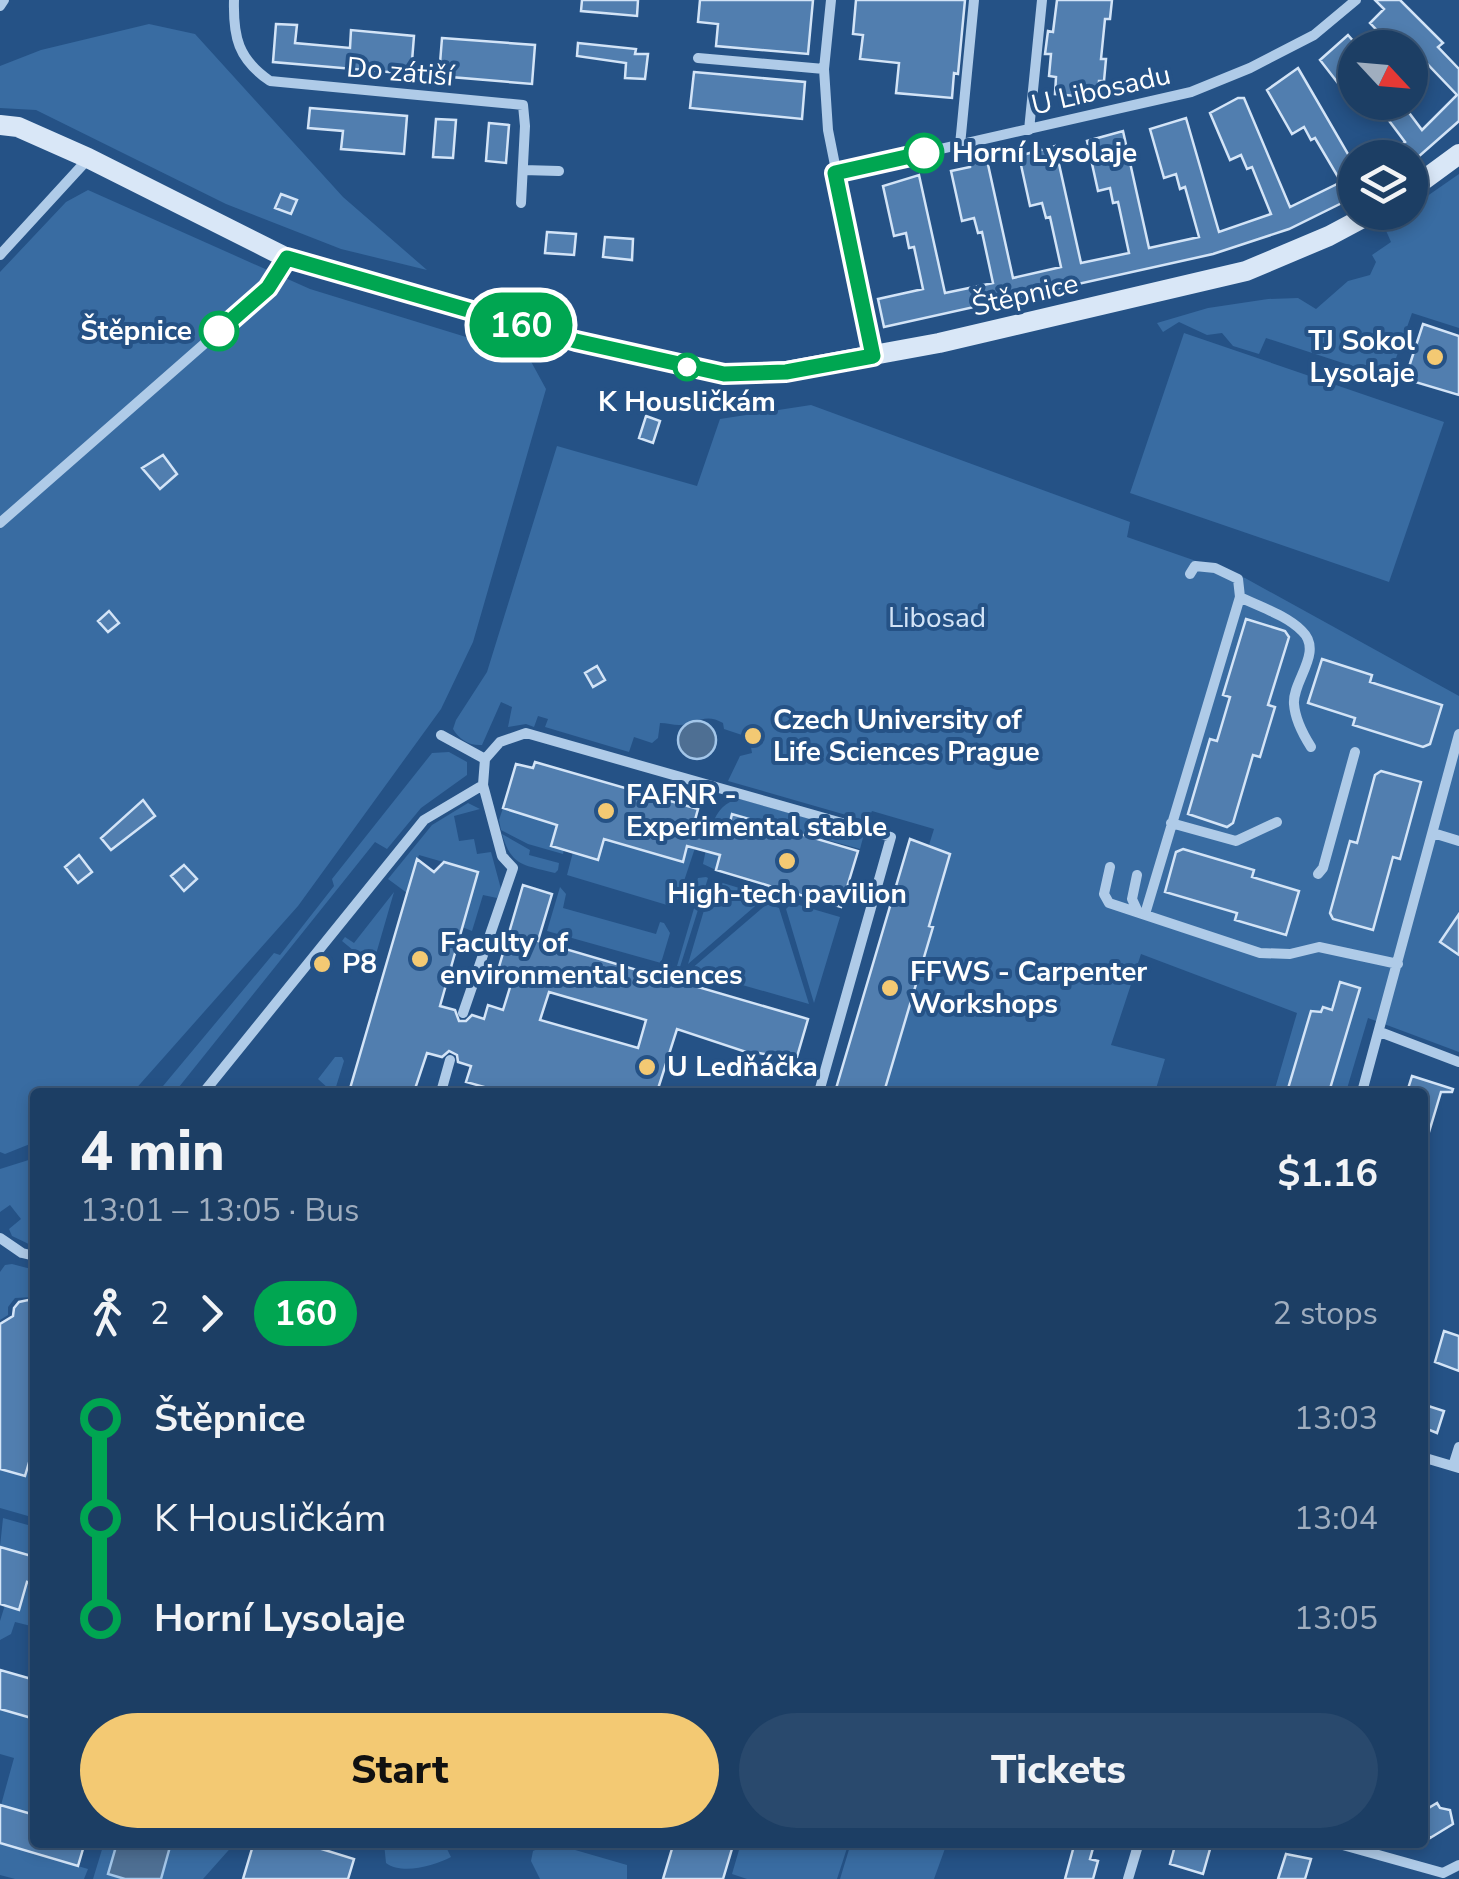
<!DOCTYPE html>
<meta charset="utf-8">
<style>
:root{--surface:#1c3e64;--page:#29496d;--text:#f1f3f6;--muted:#a0aebf;--line:#3a5778;--accent:#f3c973}
body{margin:0;font-family:"Nunito Sans",sans-serif;background:var(--page);color:var(--text);height:100vh;display:flex;flex-direction:column;font-size:38px;white-space:nowrap}
*{box-sizing:border-box;margin:0}
p{font-size:32px;color:var(--muted)}
.icon{flex:none;width:55px;height:55px;fill:none;stroke:currentColor;stroke-width:2;stroke-linecap:round;stroke-linejoin:round}
.map{position:relative;flex:1;overflow:hidden}
.side{position:absolute;left:30px;top:1088px;width:1398px;height:760px;display:flex;flex-direction:column;background:var(--surface);border-radius:10px;box-shadow:0 5px 15px #0003,0 0 0 2px var(--line)}
.side>*{flex:none}
.badge{padding:0 20px;border-radius:32px;font-size:35px;line-height:65px}
.needle{width:65px;rotate:116deg}
.tools{position:absolute;left:1338px;top:30px;display:grid;gap:20px}
.tools a{display:grid;place-items:center;width:90px;height:90px;border-radius:50%;background:var(--surface);box-shadow:0 5px 15px #0003,0 0 0 2px var(--line);font-size:50px}
.map>.badge{position:absolute;translate:-50% -50%;box-shadow:0 0 0 5px #fff}
.legs{display:flex;align-items:center;gap:15px;height:110px;padding:0 50px;font-size:32px}
.legs p{margin-inline-start:auto}
.summary{display:flex;align-items:center;justify-content:space-between;height:170px;padding:0 50px}
h1{font-size:55px;font-weight:800;line-height:75px}
.cta{display:flex;gap:20px;margin-top:auto;padding:20px 50px}
.cta a{flex:1;height:115px;border-radius:60px;background:var(--accent);color:#111;font-size:40px;font-weight:800;line-height:115px;text-align:center}
.cta a+a{background:var(--page);color:var(--text)}
ul{padding:0 50px;list-style:none}
li{display:flex;align-items:center;gap:35px;height:100px;font-size:38px}
li i{display:grid;place-items:center;width:15px;height:100%;margin:0 12px;background:currentColor}
li i::after{content:'';width:25px;height:25px;margin:-12px;border:8px solid;border-radius:50%;background:var(--surface)}
li p{margin-inline-start:auto}
li:first-child i{background:linear-gradient(#0000 50%,currentColor 0)}
li:last-child i{background:linear-gradient(currentColor 50%,#0000 0)}
.map>svg:first-child{display:block}
</style>
<div class="map">
<svg width="1459" height="1879" viewBox="0 0 1459 1879">
<rect width="100%" height="100%" fill="#255286"/>
<path fill="#396ca2" fill-rule="evenodd" d="M 149,24 L 195,34 L 343,197 L 427,270 L 341,249 L 226,204 L 36,110 L 0,108 L 0,66 L 41,50 Z
M 1459,174 L 1459,328 L 1412,313 L 1389,378 L 1266,338 L 1259,354 L 1233,346 L 1222,333 L 1207,335 L 1179,322 L 1163,332 L 1157,323 L 1208,308 L 1268,299 L 1298,298 L 1316,309 L 1348,281 L 1370,275 L 1376,262 L 1372,255 L 1391,242 L 1384,226 L 1403,213 L 1410,212 L 1410,208 Z
M 88,190 L 310,289 L 528,356 L 546,389 L 473,642 L 441,709 L 298,906 L 133,1092 L 35,1092 L 35,1142 L 5,1154 L 0,1152 L 0,272 L 66,202 Z
M 1184,333 L 1444,422 L 1389,582 L 1130,493 Z
M 811,405 L 1130,522 L 1127,537 L 1245,578 L 1459,696 L 1459,912 L 1440,942 L 1459,955 L 1459,1052 L 1368,1018 L 1346,1092 L 1329,1092 L 1350,1022 L 1312,1011 L 1287,1092 L 1274,1092 L 1297,1013 L 1141,954 L 1111,1045 L 1165,1059 L 1155,1092 L 896,1092 L 881,1089 L 888,1080 L 932,928 L 929,926 L 932,846 L 929,845 L 934,829 L 872,811 L 867,821 L 728,781 L 740,756 L 752,753 L 751,747 L 746,744 L 745,736 L 724,729 L 723,723 C 705,712 696,724 679,725 C 673,725 667,723 660,723 L 658,738 L 652,743 L 634,737 L 629,752 L 545,727 L 548,719 L 538,716 L 534,727 L 526,724 L 508,727 L 512,707 L 501,702 L 482,745 C 469,746 459,739 453,729 L 456,720 L 487,672 L 557,446 L 697,486 L 720,419 ZM 1246,620 L 1285,631 L 1289,637 L 1268,705 L 1275,708 L 1260,757 L 1253,755 L 1233,823 L 1226,827 L 1188,814 L 1210,739 L 1217,741 L 1230,697 L 1224,695 ZM 1322,660 L 1371,675 L 1370,682 L 1430,744 L 1423,747 L 1353,725 L 1355,718 L 1308,703 ZM 1382,771 L 1421,782 L 1411,817 L 1388,875 L 1334,919 L 1330,913 L 1350,842 L 1357,843 L 1376,775 ZM 1176,853 L 1254,871 L 1252,877 L 1298,891 L 1286,934 L 1236,920 L 1237,913 L 1220,908 L 1216,901 L 1200,902 L 1165,892 Z
M 449,752 L 467,762 L 467,775 L 421,808 L 387,849 L 375,842 L 175,1092 L 158,1092 L 274,953 L 280,955 L 334,886 L 332,879 L 432,753 Z
M 740,799 L 864,834 L 860,849 L 733,814 L 716,870 L 703,864 C 709,840 710,803 740,799 Z
M 468,803 L 480,809 L 454,816 L 459,841 L 474,839 L 477,854 L 491,852 L 501,889 L 497,898 L 483,895 L 472,931 L 462,927 L 478,872 L 419,855 L 407,893 L 388,879 L 432,825 Z
M 503,808 L 557,825 L 551,846 L 564,850 L 563,854 L 528,844 L 501,830 L 499,820 Z
M 502,834 L 530,850 L 529,855 L 559,863 L 558,870 L 555,873 C 526,865 511,867 502,834 Z
M 604,839 L 683,861 L 687,846 L 695,848 L 678,899 L 667,905 L 567,875 L 573,852 Z
M 706,877 L 708,878 L 680,967 L 677,966 L 695,905 L 691,902 L 698,878 Z
M 713,880 L 759,894 L 761,901 L 688,964 Z
M 560,887 L 566,894 L 563,908 L 656,934 L 660,922 L 664,923 L 670,933 L 661,963 L 547,931 Z
M 394,892 L 372,968 L 368,969 L 365,960 L 342,941 L 345,937 L 354,943 Z
M 792,903 L 840,917 L 814,1003 L 786,909 Z
M 767,904 L 779,908 L 809,1004 L 690,970 Z
M 335,1057 L 342,1057 L 344,1061 L 335,1090 L 330,1090 L 318,1079 Z
M 35,1158 L 35,1247 L 12,1236 L 9,1229 L 21,1219 L 10,1205 L 0,1212 L 0,1169 Z
M 12,1264 L 35,1270 L 35,1297 L 15,1298 L 8,1307 L 8,1315 L 0,1320 L 0,1272 L 5,1265 Z
M 32,1452 L 35,1453 L 35,1518 L 0,1508 L 0,1469 L 25,1476 Z
M 3,1518 L 35,1527 L 35,1557 L 0,1547 Z
M 27,1582 L 35,1585 L 35,1627 L 15,1622 L 11,1634 L 0,1640 L 0,1621 L 5,1605 L 19,1609 Z
M 0,1709 L 35,1719 L 35,1815 L 1,1805 L 14,1758 L 0,1754 Z
M 0,1843 L 88,1869 L 84,1879 L 15,1879 L 0,1875 Z
M 104,1843 L 117,1843 L 108,1874 L 125,1879 L 93,1879 Z
M 171,1843 L 171,1842 L 235,1843 L 203,1879 L 161,1879 Z
M 384,1843 L 444,1843 L 451,1857 C 434,1866 402,1875 386,1863 Z
M 551,1843 L 627,1865 L 627,1879 L 540,1879 L 531,1861 L 533,1851 Z
M 741,1843 L 829,1843 L 847,1848 L 837,1879 L 747,1879 L 732,1874 Z
M 851,1843 L 851,1842 L 947,1843 L 934,1879 L 840,1879 Z"/>
<path fill="#4e6f93" stroke="#a3c6e9" stroke-width="2.5" d="M678 740a19 19 0 1 1 38 0a19 19 0 1 1-38 0Z
M 117,1843 L 171,1843 L 161,1879 L 125,1879 L 108,1874 Z"/>
<path fill="#517eaf" stroke="#d3e4f7" stroke-width="2.5" fill-rule="evenodd" d="M 582,0 L 638,0 L 637,16 L 581,11 Z
M 700,0 L 813,0 L 808,54 L 716,46 L 718,24 L 698,22 Z
M 856,0 L 965,0 L 958,74 L 954,73 L 952,98 L 896,93 L 899,63 L 860,59 L 863,35 L 853,34 Z
M 1057,0 L 1112,0 L 1110,19 L 1105,19 L 1101,59 L 1106,59 L 1104,81 L 1099,81 L 1097,98 L 1055,94 L 1056,77 L 1049,76 L 1051,54 L 1045,54 L 1048,31 L 1053,32 Z
M 1375,0 L 1400,0 L 1443,43 L 1438,47 L 1459,69 L 1459,121 L 1417,158 L 1381,158 L 1405,142 L 1375,102 L 1401,102 L 1422,130 L 1457,95 L 1412,48 L 1394,48 L 1370,23 L 1384,9 Z
M 276,24 L 297,25 L 295,43 L 350,48 L 351,30 L 414,36 L 411,74 L 273,62 Z
M 1348,35 L 1355,43 L 1355,105 L 1320,60 Z
M 442,38 L 535,45 L 532,84 L 439,76 Z
M 578,43 L 636,49 L 635,54 L 648,54 L 645,79 L 625,78 L 626,63 L 577,56 Z
M 1298,68 L 1355,166 L 1355,207 L 1350,199 L 1289,229 L 1213,254 L 884,327 L 878,299 L 923,289 L 914,247 L 909,248 L 906,233 L 894,236 L 883,186 L 919,175 L 945,293 L 993,283 L 982,232 L 978,233 L 974,218 L 962,221 L 951,171 L 970,167 L 970,164 L 987,160 L 1013,278 L 1061,267 L 1050,217 L 1046,218 L 1042,203 L 1030,206 L 1019,156 L 1055,146 L 1081,263 L 1129,253 L 1118,202 L 1113,203 L 1110,188 L 1098,191 L 1087,141 L 1123,131 L 1149,248 L 1199,237 L 1185,187 L 1180,189 L 1176,174 L 1164,178 L 1150,129 L 1186,118 L 1219,232 L 1271,214 L 1252,167 L 1247,169 L 1241,155 L 1230,160 L 1210,113 L 1238,98 L 1244,98 L 1290,207 L 1341,182 L 1315,138 L 1311,140 L 1304,127 L 1292,134 L 1267,90 Z
M 694,72 L 805,82 L 802,119 L 690,108 Z
M 310,108 L 407,116 L 404,154 L 341,149 L 343,131 L 308,128 Z
M 436,119 L 456,120 L 453,158 L 433,157 Z
M 489,123 L 509,125 L 506,163 L 486,161 Z
M 281,194 L 297,200 L 291,214 L 275,208 Z
M 547,232 L 576,234 L 574,255 L 545,253 Z
M 605,237 L 633,239 L 632,260 L 603,257 Z
M 1423,324 L 1459,336 L 1459,395 L 1405,379 Z
M 646,416 L 660,421 L 653,443 L 639,438 Z
M 163,455 L 177,474 L 160,489 L 142,468 Z
M 109,611 L 119,623 L 108,632 L 98,621 Z
M 1246,619 L 1285,631 L 1289,637 L 1268,705 L 1275,707 L 1260,757 L 1253,755 L 1233,823 L 1227,827 L 1188,814 L 1210,739 L 1217,741 L 1230,697 L 1223,695 Z
M 1322,659 L 1372,675 L 1370,682 L 1442,705 L 1430,744 L 1423,747 L 1353,725 L 1355,718 L 1308,703 Z
M 597,666 L 605,680 L 593,687 L 585,673 Z
M 535,762 L 698,809 L 695,820 L 728,830 L 732,814 L 858,851 L 841,907 L 787,891 L 786,895 L 769,891 L 770,886 L 716,870 L 720,855 L 687,846 L 683,862 L 604,839 L 598,860 L 551,846 L 557,825 L 503,808 L 516,764 L 533,768 Z
M 1381,771 L 1421,782 L 1400,859 L 1393,857 L 1373,930 L 1333,919 L 1330,913 L 1350,841 L 1357,843 L 1375,775 Z
M 143,800 L 155,816 L 111,850 L 101,838 Z
M 910,839 L 950,854 L 929,926 L 933,927 L 884,1092 L 835,1092 Z
M 1183,849 L 1254,870 L 1252,877 L 1299,891 L 1286,935 L 1235,920 L 1237,913 L 1165,892 L 1176,852 Z
M 79,855 L 92,872 L 78,883 L 65,867 Z
M 417,859 L 434,872 L 444,862 L 478,872 L 440,1006 L 455,1010 L 459,1021 L 466,1021 L 472,1015 L 484,1019 L 488,1005 L 503,1010 L 512,981 L 496,977 L 523,885 L 552,894 L 538,941 L 657,976 L 658,970 L 693,980 L 691,985 L 808,1019 L 796,1060 L 759,1053 L 752,1054 L 677,1029 L 657,1092 L 502,1092 L 466,1082 L 471,1066 L 458,1062 L 457,1055 L 449,1051 L 442,1057 L 427,1053 L 414,1092 L 349,1092 ZM 549,992 L 646,1020 L 638,1048 L 540,1020 Z
M 184,865 L 197,879 L 184,891 L 171,876 Z
M 1459,914 L 1459,955 L 1440,942 Z
M 1340,982 L 1360,988 L 1329,1092 L 1287,1092 L 1311,1011 L 1321,1012 L 1323,1007 L 1332,1010 Z
M 1412,1076 L 1453,1089 L 1452,1092 L 1441,1092 L 1426,1142 L 1422,1142 L 1422,1092 L 1407,1092 Z
M 28,1300 L 35,1305 L 35,1442 L 25,1476 L 0,1469 L 0,1324 L 13,1316 L 14,1308 L 19,1302 Z
M 1444,1331 L 1459,1336 L 1459,1371 L 1435,1362 Z
M 1422,1404 L 1444,1411 L 1437,1433 L 1422,1427 Z
M 0,1547 L 35,1557 L 35,1585 L 27,1582 L 19,1610 L 0,1604 Z
M 0,1670 L 35,1680 L 35,1719 L 0,1709 Z
M 1437,1803 L 1440,1808 L 1450,1810 L 1453,1824 L 1430,1838 L 1422,1824 L 1422,1812 Z
M 0,1805 L 35,1815 L 35,1842 L 85,1842 L 78,1866 L 0,1843 Z
M 254,1842 L 299,1842 L 354,1859 L 348,1879 L 243,1879 Z
M 674,1842 L 734,1842 L 723,1879 L 663,1879 Z
M 1075,1842 L 1093,1848 L 1090,1859 L 1098,1861 L 1093,1879 L 1065,1879 Z
M 1176,1842 L 1212,1842 L 1203,1874 L 1170,1864 Z
M 1286,1854 L 1311,1859 L 1305,1879 L 1278,1879 Z"/>
<g fill="none" stroke-linecap="round" stroke-linejoin="round">
<path stroke="#afcbe8" stroke-width="10" d="M 234,0 C 233,37 238,59 270,81 L 523,105 L 525,126 L 521,203
M 831,0 L 824,69 L 828,130 L 873,355
M 0,6 L 4,0
M 698,58 L 824,69
M 1029,130 L 1042,0
M 960,145 L 974,0
M 523,170 L 559,171
M 835,173 L 1191,92 L 1250,68 L 1314,35 L 1356,0
M 0,255 L 88,159
M 0,523 L 268,288 L 287,258
M 1240,597 C 1260,607 1286,615 1302,631 C 1324,652 1292,681 1294,704 C 1295,718 1304,736 1311,747
M 441,735 L 485,759
M 1171,823 L 1236,841 L 1277,822
M 1433,833 L 1459,841
M 1110,867 L 1104,894 L 1109,903 L 1260,953 L 1290,954 L 1319,947 L 1398,964
M 1318,874 L 1323,868 L 1355,752
M 1137,875 L 1132,899 L 1138,912
M 1145,914 L 1240,597 L 1238,579 L 1215,568 L 1195,566 L 1190,574
M 463,1013 L 513,868 L 502,856 L 483,785 L 485,759 L 500,742 L 526,733 L 891,837 L 819,1092
M 1380,1032 L 1459,1062
M 204,1092 L 424,820 L 483,785
M 441,1092 L 450,1060
M 1362,1092 L 1459,734
M 0,1238 L 22,1253 L 35,1256
M 1422,1457 L 1459,1468
M 1453,1466 L 1459,1447
M 1332,1842 L 1443,1873
M 1443,1873 L 1459,1865
M 1128,1879 L 1139,1842"/>
<path stroke="#d9e7f7" stroke-width="20" d="M 0,125 L 18,127 L 88,158 L 287,258 L 576,341 L 724,374 L 786,371 L 939,343 L 1246,271 L 1329,236 L 1374,212
M 1410,190 L 1459,154"/>
</g>
<g fill="none" stroke-linecap="round" stroke-linejoin="round">
<defs>
<path id="line-1" d="M 219,331 L 268,288 L 287,258 L 576,341 L 724,374 L 786,372 L 873,356 L 835,173 L 924,153"/>
</defs>
<use href="#line-1" stroke="#fff" stroke-width="22"/>
<use href="#line-1" stroke="#00a651" stroke-width="15"/>
</g>
<g fill="#fff" stroke="#00a651" stroke-width="5">
<circle cx="924" cy="153" r="18"/>
<circle cx="219" cy="331" r="18"/>
<circle cx="687" cy="367" r="12"/>
</g>
<g fill="#f3c973" stroke="#255286" stroke-width="4">
<circle cx="1435" cy="357" r="10"/>
<circle cx="753" cy="736" r="10"/>
<circle cx="606" cy="811" r="10"/>
<circle cx="787" cy="861" r="10"/>
<circle cx="420" cy="959" r="10"/>
<circle cx="322" cy="964" r="10"/>
<circle cx="890" cy="988" r="10"/>
<circle cx="647" cy="1067" r="10"/>
</g>
<g text-anchor="middle" dominant-baseline="central" stroke-width="8" stroke-linejoin="round" paint-order="stroke">
<g font-size="28" fill="#fff" stroke="#255286">
<text transform="translate(400 72) rotate(5)">Do zátiší</text>
<text transform="translate(1101 90) rotate(-13)">U Libosadu</text>
<text transform="translate(1025 295) rotate(-13)">Štěpnice</text>
</g>
<g font-size="28" font-weight="bold" fill="#fff" stroke="#255286" text-anchor="start">
<text x="952" y="153">Horní Lysolaje</text>
<text x="192" y="331" text-anchor="end">Štěpnice</text>
<text x="687" y="402" text-anchor="middle">K Housličkám</text>
</g>
<g font-size="28" font-weight="bold" fill="#fff" stroke="#255286" text-anchor="start">
<text x="1415" y="341" text-anchor="end">TJ Sokol<tspan x="1415" dy="32">Lysolaje</tspan></text>
<text x="773" y="720">Czech University of<tspan x="773" dy="32">Life Sciences Prague</tspan></text>
<text x="626" y="795">FAFNR -<tspan x="626" dy="32">Experimental stable</tspan></text>
<text x="787" y="894" text-anchor="middle">High-tech pavilion</text>
<text x="440" y="943">Faculty of<tspan x="440" dy="32">environmental sciences</tspan></text>
<text x="342" y="964">P8</text>
<text x="910" y="972">FFWS - Carpenter<tspan x="910" dy="32">Workshops</tspan></text>
<text x="667" y="1067">U Ledňáčka</text>
</g>
<g font-size="28" fill="#d3e4f7" stroke="#255286">
<text x="937" y="618">Libosad</text>
</g>
</g>
</svg>
<div class="tools">
<a><svg class="needle" viewBox="-14 -14 28 28"><path d="M0-13l5 13h-10z" fill="#e53935"/><path d="M0 13l5-13h-10z" fill="#a0aebf"/></svg></a>
<a><svg class="icon" aria-label="layers" viewBox="0 0 24 24"><path d="M12 4l9 5-9 5-9-5zM3 14l9 5 9-5"/></svg></a>
</div>
<b class="badge" style="left:521px;top:325px;background:#00a651;color:#fff">160</b>
<section class="side">
<div class="summary"><div><h1>4 min</h1><p>13:01 – 13:05 · Bus</p></div><b>$1.16</b></div>
<div class="legs"><svg class="icon" aria-label="walk" viewBox="0 0 24 24"><circle cx="13" cy="4" r="2"/><path d="M13 8l-2 6 4 7M11 14l-3 7M7 12l3-4h3l4 4"/></svg>2<svg class="icon" aria-label="forward" viewBox="0 0 24 24"><path d="M9 5l7 7-7 7"/></svg><b class="badge" style="background:#00a651;color:#fff">160</b><p>2 stops</p></div>
<ul>
<li><i style="color:#00a651"></i><b>Štěpnice</b><p>13:03</p></li>
<li><i style="color:#00a651"></i><span>K Housličkám</span><p>13:04</p></li>
<li><i style="color:#00a651"></i><b>Horní Lysolaje</b><p>13:05</p></li>
</ul>
<div class="cta"><a>Start</a><a>Tickets</a></div>
</section>
</div>
